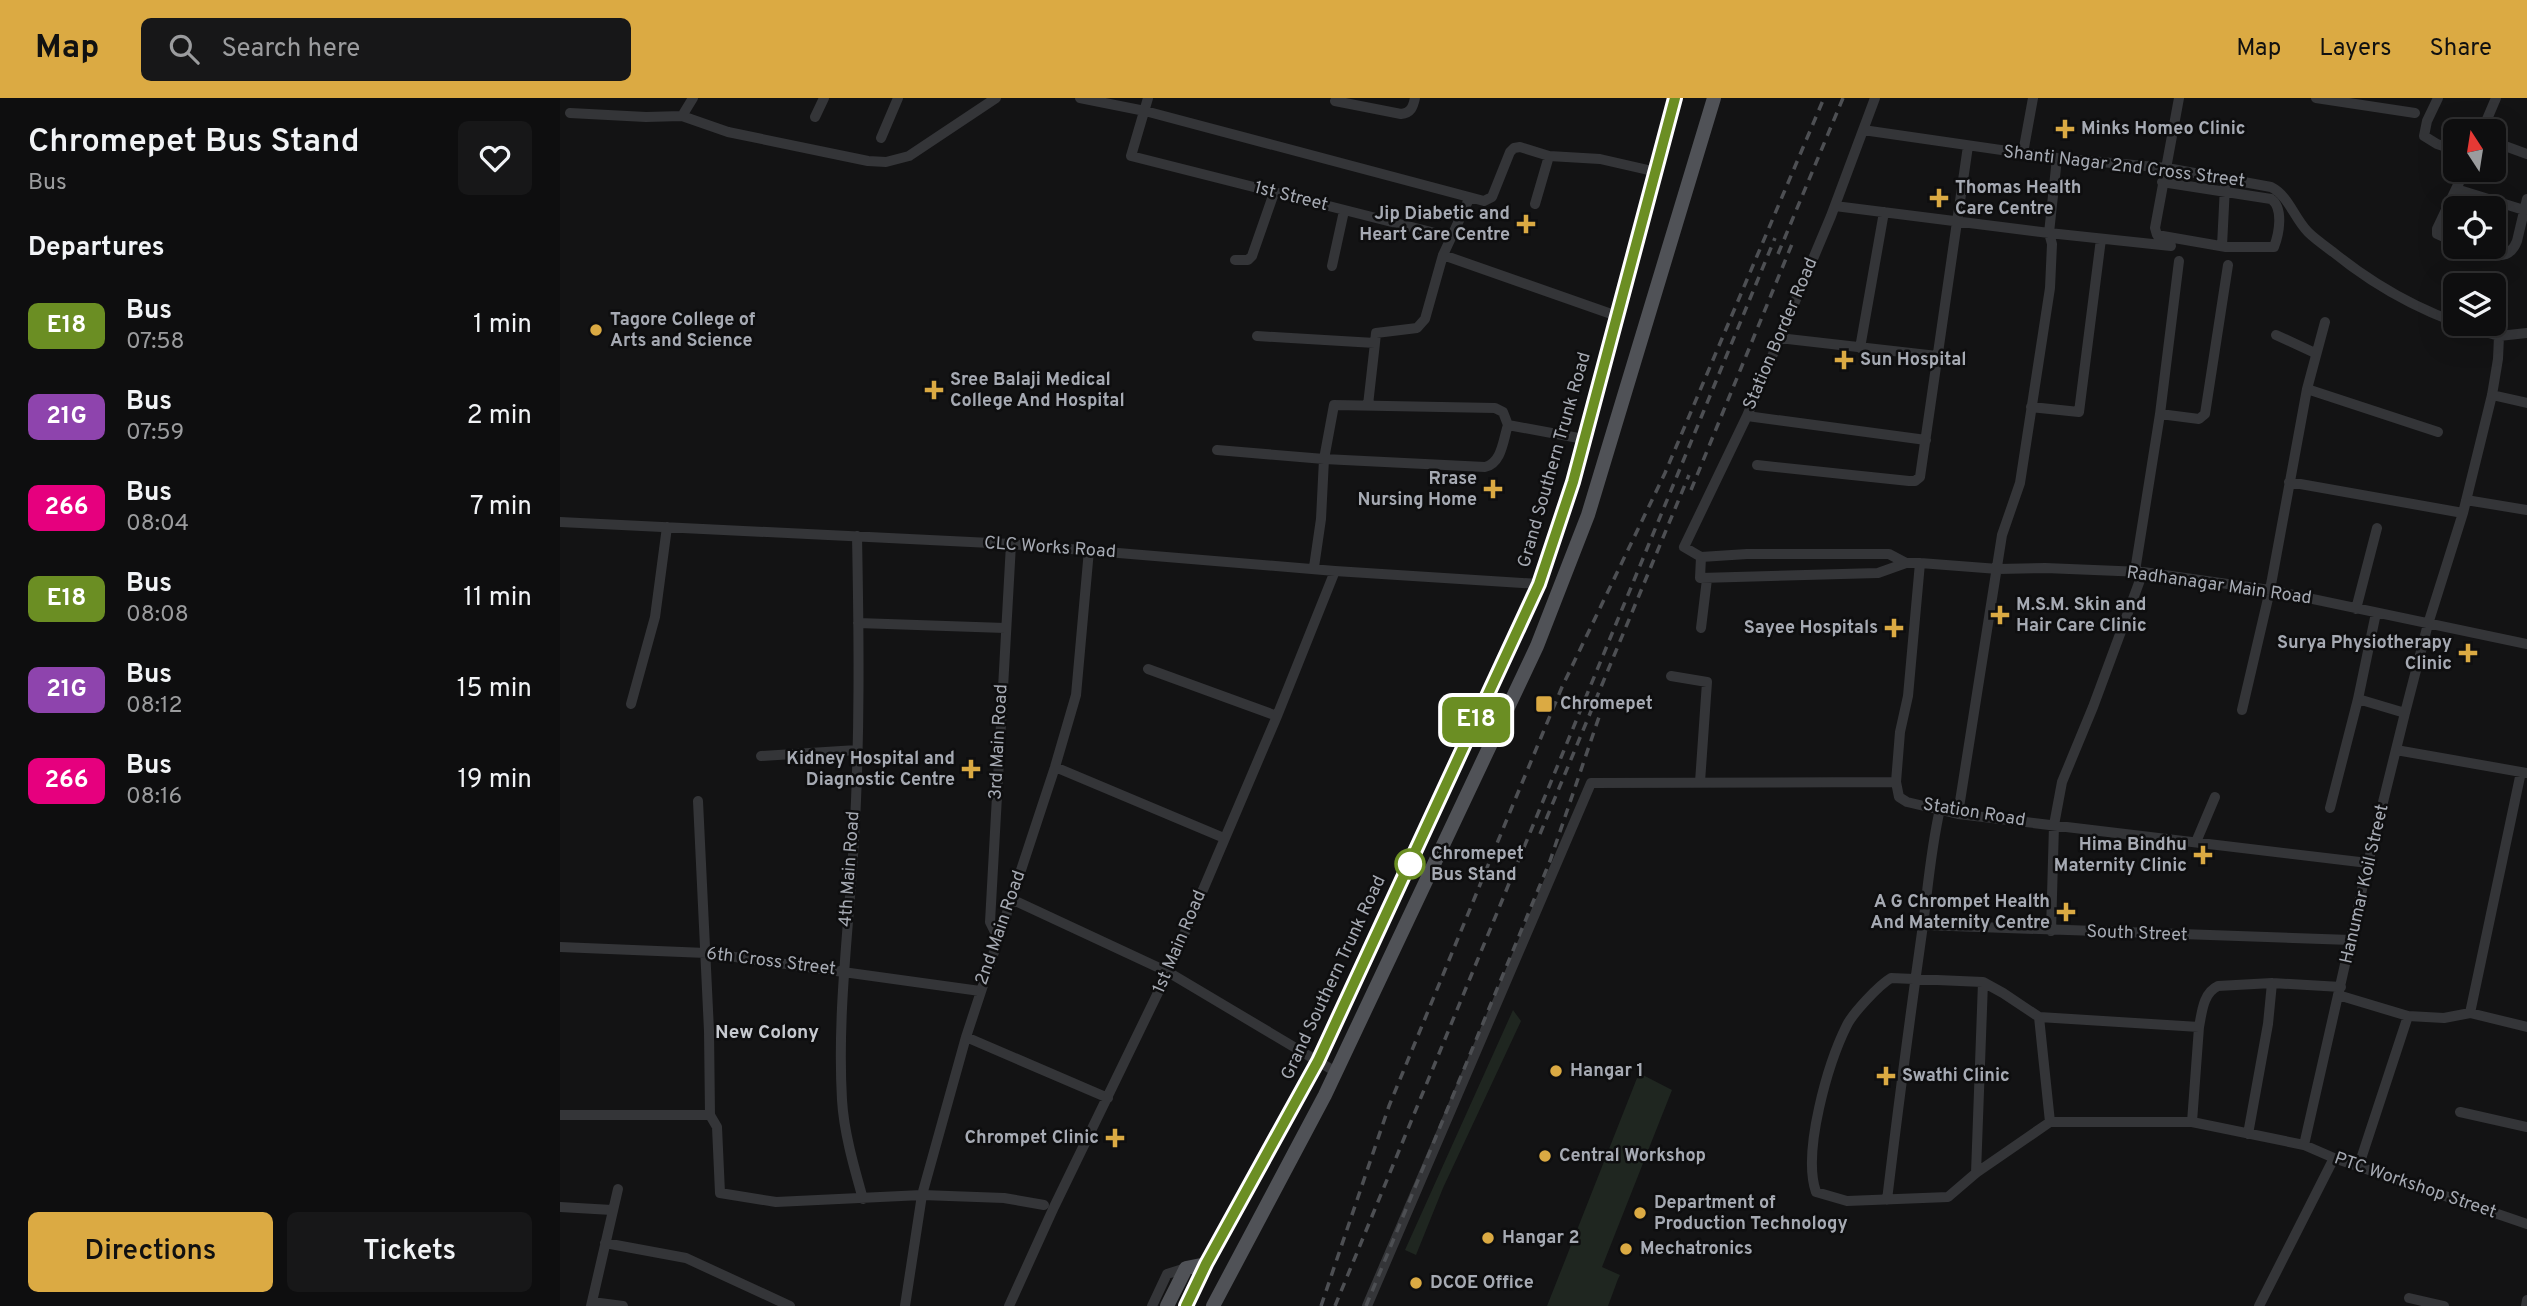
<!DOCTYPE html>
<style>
:root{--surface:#0e0e0f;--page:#171718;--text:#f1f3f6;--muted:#9b9c9e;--line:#2e2e2f;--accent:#dbaa43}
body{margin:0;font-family:Overpass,sans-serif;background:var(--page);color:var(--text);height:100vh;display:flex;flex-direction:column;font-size:26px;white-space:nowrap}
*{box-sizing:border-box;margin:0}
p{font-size:23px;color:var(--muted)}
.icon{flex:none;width:38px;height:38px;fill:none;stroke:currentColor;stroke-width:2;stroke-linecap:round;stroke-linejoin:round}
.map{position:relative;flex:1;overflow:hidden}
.panel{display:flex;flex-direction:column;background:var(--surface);width:560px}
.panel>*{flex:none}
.badge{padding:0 14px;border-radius:10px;font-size:24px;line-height:46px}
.needle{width:46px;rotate:348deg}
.tools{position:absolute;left:1883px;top:21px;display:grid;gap:14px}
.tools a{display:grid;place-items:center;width:63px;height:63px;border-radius:10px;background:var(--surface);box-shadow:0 7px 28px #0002,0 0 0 2px var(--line);font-size:35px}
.map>.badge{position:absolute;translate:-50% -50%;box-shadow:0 0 0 4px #fff}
h2{padding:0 28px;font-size:26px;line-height:63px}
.round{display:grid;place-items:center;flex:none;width:74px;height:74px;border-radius:10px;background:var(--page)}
.head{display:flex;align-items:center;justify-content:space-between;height:119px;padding:0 28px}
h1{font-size:33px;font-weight:600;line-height:52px}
.cta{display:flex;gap:14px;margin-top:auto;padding:14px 28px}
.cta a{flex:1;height:80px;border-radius:10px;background:var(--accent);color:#111;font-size:28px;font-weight:600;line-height:80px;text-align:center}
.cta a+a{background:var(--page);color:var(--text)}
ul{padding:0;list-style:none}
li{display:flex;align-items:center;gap:21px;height:91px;padding:0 28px}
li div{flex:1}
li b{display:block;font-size:26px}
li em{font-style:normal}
li .badge{min-width:77px;font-weight:700;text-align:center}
header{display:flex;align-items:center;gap:42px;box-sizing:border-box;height:98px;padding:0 35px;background:var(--accent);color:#111}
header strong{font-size:33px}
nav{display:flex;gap:38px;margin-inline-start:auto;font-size:24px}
.search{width:490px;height:63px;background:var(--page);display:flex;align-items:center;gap:18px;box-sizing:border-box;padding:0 24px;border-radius:10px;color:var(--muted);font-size:26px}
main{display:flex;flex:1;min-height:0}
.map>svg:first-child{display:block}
</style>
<header>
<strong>Map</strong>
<div class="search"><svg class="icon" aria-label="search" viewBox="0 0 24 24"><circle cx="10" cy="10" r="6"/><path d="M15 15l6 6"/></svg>Search here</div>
<nav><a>Map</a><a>Layers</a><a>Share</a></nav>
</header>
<main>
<section class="panel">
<div class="head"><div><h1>Chromepet Bus Stand</h1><p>Bus</p></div><a class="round"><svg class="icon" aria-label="heart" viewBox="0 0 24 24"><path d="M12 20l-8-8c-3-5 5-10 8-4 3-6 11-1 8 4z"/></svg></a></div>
<h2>Departures</h2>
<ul>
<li><span class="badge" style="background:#6b8e23;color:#fff">E18</span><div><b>Bus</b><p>07:58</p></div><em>1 min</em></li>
<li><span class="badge" style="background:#8e44ad;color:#fff">21G</span><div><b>Bus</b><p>07:59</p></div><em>2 min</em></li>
<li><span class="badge" style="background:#e6007e;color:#fff">266</span><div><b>Bus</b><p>08:04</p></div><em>7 min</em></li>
<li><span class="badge" style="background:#6b8e23;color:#fff">E18</span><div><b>Bus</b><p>08:08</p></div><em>11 min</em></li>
<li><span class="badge" style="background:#8e44ad;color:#fff">21G</span><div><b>Bus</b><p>08:12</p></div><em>15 min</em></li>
<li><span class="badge" style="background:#e6007e;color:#fff">266</span><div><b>Bus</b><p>08:16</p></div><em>19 min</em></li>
</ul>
<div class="cta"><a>Directions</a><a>Tickets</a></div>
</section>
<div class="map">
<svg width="1967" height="1208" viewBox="0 0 1967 1208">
<rect width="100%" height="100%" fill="#131314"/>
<path fill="#1f2620" d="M 953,912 L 961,923 L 883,1090 L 856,1157 L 845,1152 Z
M 1079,975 L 1112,992 L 1042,1169 L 1060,1177 L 1058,1181 L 1048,1208 L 987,1208 Z"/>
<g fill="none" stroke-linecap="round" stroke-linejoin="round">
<path stroke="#343538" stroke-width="10" d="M 520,0 L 585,13 L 924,103 L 932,99 L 950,54 L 954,50 L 960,49 L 989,58 L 1040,61 L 1097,74
M 588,0 L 571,58 L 891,139
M 1756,0 L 1855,15
M 1878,0 L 1867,23 L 1864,38 L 1877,46 L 1895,52
M 775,3 L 841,16 C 851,15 853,9 855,0
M 10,15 L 86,19 L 122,18 L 133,0
M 122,18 L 168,34 L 308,63 L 326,64 L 349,58 L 436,0
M 255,19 L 264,0
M 1303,32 L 1497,60 L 1607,70 L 1711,89 C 1729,98 1734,120 1748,134 C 1755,141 1765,148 1773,154 C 1822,194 1877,222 1939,238 L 1938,261 L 1932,297 L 1903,415 L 1868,526 L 1845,615 L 1808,765 L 1744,1047
M 1922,33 L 1936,0
M 321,40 L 338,0
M 1934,44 L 1967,56
M 1463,55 L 1473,0
M 1602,84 L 1711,101 C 1724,110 1719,136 1714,149 L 1666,149 L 1597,137 L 1595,130 L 1619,0
M 1896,91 L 1964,112
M 975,106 L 989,58
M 1275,108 L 1489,135 L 1611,148
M 1895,144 L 1877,136 L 1877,131 L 1905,72
M 1662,148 L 1665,88
M 1909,149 C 1926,155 1948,167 1957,143 L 1967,101
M 883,157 L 1057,218
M 675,162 L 688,162 L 692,158 L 714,95
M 772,168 L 784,113
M 1716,237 L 1755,255
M 697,238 L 815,245 L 808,307
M 1939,238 L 1967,235
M 1219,240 L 1377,258
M 815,245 L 816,235 L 857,230 L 865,221 L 883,157 L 909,101
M 1300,250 L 1324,114
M 1747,291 L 1878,334
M 1932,297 L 1967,305
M 1471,309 L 1519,314 L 1541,141
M 1600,316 L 1639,321 L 1645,316 L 1668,167
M 1187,318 L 1366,342
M 948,327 L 1024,341
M 657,352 L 764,361 L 925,369 C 942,365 943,342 948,327
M 1197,367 L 1349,383 L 1355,383 L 1360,379 L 1408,48
M 1729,384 L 1903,415
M 1906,402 L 1967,412
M 0,424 L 451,446 L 775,473 L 979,486
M 297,438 C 299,540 300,641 294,742 C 289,829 277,915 282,1002 C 284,1035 294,1069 303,1101
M 1141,459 L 1124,449 L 1187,318 L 1271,118 L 1315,0
M 1346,465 L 1329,456 L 1187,456 L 1141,459 L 1140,480 L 1318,475 L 1346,465 L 1360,465 L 1438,471 L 1485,470 L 1583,474 L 1710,492 L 1967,546
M 754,469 L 761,421 L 764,361 L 774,307 L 935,310 L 943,314 L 948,327
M 1575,473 L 1600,316 L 1619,163
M 1796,511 L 1817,430
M 298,525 L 445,530
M 1141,530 L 1147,481
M 588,571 L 717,618
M 1111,578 L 1147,584 L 1140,684
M 1798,601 L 1845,615
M 71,606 L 95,519 L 107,429
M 1682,612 L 1710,492 L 1747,291 L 1765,224
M 1836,652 L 1967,675
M 201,658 L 297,652
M 495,669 L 664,740
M 1336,684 L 1340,634 L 1348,598 L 1360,465
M 1770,710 L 1798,601 L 1816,515
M 1398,716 L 1442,437 L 1460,385 L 1490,190 L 1492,146 L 1489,135 L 1497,60
M 1636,744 L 1655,699
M 451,801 L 608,874 L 776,974
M 1363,827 L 1791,842
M 1491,833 L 1494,727 L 1502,684 L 1533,609 L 1583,474
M 438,840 L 430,824 L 451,446
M 0,849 L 146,855 L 420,893
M 1778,897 L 1848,918 L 1884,920 L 1910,915 L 1967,929
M 1910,915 L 1961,674
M 1479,919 L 1639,929 L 1632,1024
M 1639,929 C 1642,914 1643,895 1658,888 L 1712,885 L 1781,889
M 406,939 L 548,1000
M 1900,1014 L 1967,1029
M 0,1017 L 150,1017 L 149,933 L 138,703
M 150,1017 L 157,1029 L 160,1095 L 216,1104 L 362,1097 L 444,1100 L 484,1107
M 1490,1024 L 1479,919 L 1443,895 L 1423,884 L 1331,880 C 1319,887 1293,915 1287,927 C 1268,965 1242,1054 1256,1094 L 1287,1103 L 1388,1099 L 1416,1075 L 1490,1024 L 1632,1024 L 1744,1047 L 1774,1060 L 1967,1126
M 1688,1036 L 1708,926 L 1712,885
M 1799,1067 L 1848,918
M 1416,1075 L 1423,884
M 1327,1102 C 1338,1010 1350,919 1363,827 C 1368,788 1371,750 1380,711
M 0,1109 L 52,1112
M 45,1145 L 126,1160 L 230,1208
M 1849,1200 L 1884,1208
M 32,1204 L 63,1208
M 31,1208 L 58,1091
M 345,1208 L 362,1097 L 406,939 L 495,669 L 516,597 L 529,452
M 449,1208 L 494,1109 L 608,874 L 717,618 L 775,473
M 592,1208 L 607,1176 L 626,1170
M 807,1208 L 1031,685 L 1336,684 L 1339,699 L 1347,704 L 1398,716 L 1808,765
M 1699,1208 L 1774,1060
M 1966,1208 L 1967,1202"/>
<path stroke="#505257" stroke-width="14" d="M 607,1208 L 626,1170 L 646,1166
M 626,1208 L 646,1166 L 758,963 L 979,486 L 1013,384 L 1115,0
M 653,1208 L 765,997 L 977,548 L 1028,417 L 1154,0"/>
<path stroke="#4d4f53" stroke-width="3.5" stroke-dasharray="9 7" stroke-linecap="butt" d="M 1218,156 L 1283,0
M 1131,392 L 1232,146
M 980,736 L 1129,377
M 761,1208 L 829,1008 L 952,709 L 1002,589 L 1105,375 L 1264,0
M 775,1208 L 1215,140
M 806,1208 L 990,763 L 1039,619"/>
</g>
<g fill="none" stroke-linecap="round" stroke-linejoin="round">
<defs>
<path id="line" d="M 626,1208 L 646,1166 L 758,963 L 979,486 L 1013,384 L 1115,0"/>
</defs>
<use href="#line" stroke="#fff" stroke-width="16"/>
<use href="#line" stroke="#6b8e23" stroke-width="10"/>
</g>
<g fill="#dbaa43" stroke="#0e0e0f" stroke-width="2.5">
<path d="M1501.5 20.5h7v7h7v7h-7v7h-7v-7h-7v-7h7z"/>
<path d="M1375.5 89.5h7v7h7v7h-7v7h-7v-7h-7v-7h7z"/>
<path d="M962.5 115.5h7v7h7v7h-7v7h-7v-7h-7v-7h7z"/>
<circle cx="36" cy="232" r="7"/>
<path d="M1280.5 251.5h7v7h7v7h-7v7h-7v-7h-7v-7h7z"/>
<path d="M370.5 281.5h7v7h7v7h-7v7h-7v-7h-7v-7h7z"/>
<path d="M929.5 380.5h7v7h7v7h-7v7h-7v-7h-7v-7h7z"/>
<path d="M1436.5 506.5h7v7h7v7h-7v7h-7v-7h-7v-7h7z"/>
<path d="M1330.5 519.5h7v7h7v7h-7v7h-7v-7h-7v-7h7z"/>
<path d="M1904.5 544.5h7v7h7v7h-7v7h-7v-7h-7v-7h7z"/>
<rect x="975" y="597" width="18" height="18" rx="3.5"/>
<path d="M407.5 660.5h7v7h7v7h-7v7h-7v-7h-7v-7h7z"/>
<path d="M1639.5 746.5h7v7h7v7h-7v7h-7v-7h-7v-7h7z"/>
<path d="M1502.5 803.5h7v7h7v7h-7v7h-7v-7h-7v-7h7z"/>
<circle cx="996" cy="973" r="7"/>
<path d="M1322.5 967.5h7v7h7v7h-7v7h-7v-7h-7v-7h7z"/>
<path d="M551.5 1029.5h7v7h7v7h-7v7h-7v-7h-7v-7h7z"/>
<circle cx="985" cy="1058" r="7"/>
<circle cx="1080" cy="1115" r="7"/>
<circle cx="928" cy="1140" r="7"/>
<circle cx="1066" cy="1151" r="7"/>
<circle cx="856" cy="1185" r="7"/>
</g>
<circle fill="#fff" stroke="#6b8e23" stroke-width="3.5" cx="850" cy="766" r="14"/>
<g text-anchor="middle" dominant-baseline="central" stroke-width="5" stroke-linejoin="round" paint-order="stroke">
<g font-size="18" font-weight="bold" fill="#a6aab3" stroke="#0e0e0f" text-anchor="start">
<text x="1521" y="31">Minks Homeo Clinic</text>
<text x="1395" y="90">Thomas Health<tspan x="1395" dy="21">Care Centre</tspan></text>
<text x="950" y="116" text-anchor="end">Jip Diabetic and<tspan x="950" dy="21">Heart Care Centre</tspan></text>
<text x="50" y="222">Tagore College of<tspan x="50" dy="21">Arts and Science</tspan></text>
<text x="1300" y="262">Sun Hospital</text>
<text x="390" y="282">Sree Balaji Medical<tspan x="390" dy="21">College And Hospital</tspan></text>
<text x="917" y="381" text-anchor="end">Rrase<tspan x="917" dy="21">Nursing Home</tspan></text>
<text x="1456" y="507">M.S.M. Skin and<tspan x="1456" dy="21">Hair Care Clinic</tspan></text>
<text x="1318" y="530" text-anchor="end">Sayee Hospitals</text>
<text x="1892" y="545" text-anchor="end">Surya Physiotherapy<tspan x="1892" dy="21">Clinic</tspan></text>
<text x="1000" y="606">Chromepet</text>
<text x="395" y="661" text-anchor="end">Kidney Hospital and<tspan x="395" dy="21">Diagnostic Centre</tspan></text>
<text x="1627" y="747" text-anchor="end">Hima Bindhu<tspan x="1627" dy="21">Maternity Clinic</tspan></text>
<text x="1490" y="804" text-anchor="end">A G Chrompet Health<tspan x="1490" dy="21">And Maternity Centre</tspan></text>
<text x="1010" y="973">Hangar 1</text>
<text x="1342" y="978">Swathi Clinic</text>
<text x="539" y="1040" text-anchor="end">Chrompet Clinic</text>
<text x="999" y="1058">Central Workshop</text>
<text x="1094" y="1105">Department of<tspan x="1094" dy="21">Production Technology</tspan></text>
<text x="942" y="1140">Hangar 2</text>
<text x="1080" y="1151">Mechatronics</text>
<text x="870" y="1185">DCOE Office</text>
</g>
<g font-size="18" fill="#a6aab3" stroke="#0e0e0f">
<text transform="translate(1564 69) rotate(7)">Shanti Nagar 2nd Cross Street</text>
<text transform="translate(731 99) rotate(14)">1st Street</text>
<text transform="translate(1221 236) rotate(-67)">Station Border Road</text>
<text transform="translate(995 362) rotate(-74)">Grand Southern Trunk Road</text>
<text transform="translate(490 450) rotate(4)">CLC Works Road</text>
<text transform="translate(1659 488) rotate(8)">Radhanagar Main Road</text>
<text transform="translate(439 644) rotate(-87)">3rd Main Road</text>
<text transform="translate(1414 715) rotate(9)">Station Road</text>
<text transform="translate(290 771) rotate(-86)">4th Main Road</text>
<text transform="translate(1805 786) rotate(-77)">Hanumar Koil Street</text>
<text transform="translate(441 830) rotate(-71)">2nd Main Road</text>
<text transform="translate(1577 836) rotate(2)">South Street</text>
<text transform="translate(620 844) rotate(-67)">1st Main Road</text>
<text transform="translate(211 864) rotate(7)">6th Cross Street</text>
<text transform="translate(774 880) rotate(-65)">Grand Southern Trunk Road</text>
<text transform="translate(1855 1088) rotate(19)">PTC Workshop Street</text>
</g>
<g font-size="18" font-weight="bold" fill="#a6aab3" stroke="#0e0e0f" text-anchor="start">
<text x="871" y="756">Chromepet<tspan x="871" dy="21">Bus Stand</tspan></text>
</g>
<g font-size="19" font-weight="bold" fill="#c6c9cf" stroke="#0e0e0f">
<text x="207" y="935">New Colony</text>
</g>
</g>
</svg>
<div class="tools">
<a><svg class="needle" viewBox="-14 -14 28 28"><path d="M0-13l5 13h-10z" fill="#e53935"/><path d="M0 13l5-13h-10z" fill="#9b9c9e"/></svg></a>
<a><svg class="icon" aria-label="locate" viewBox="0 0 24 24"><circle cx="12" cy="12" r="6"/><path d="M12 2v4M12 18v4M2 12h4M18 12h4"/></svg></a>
<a><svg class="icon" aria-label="layers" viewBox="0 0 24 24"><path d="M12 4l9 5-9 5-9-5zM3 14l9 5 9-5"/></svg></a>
</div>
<b class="badge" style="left:916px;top:622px;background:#6b8e23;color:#fff">E18</b>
</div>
</main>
